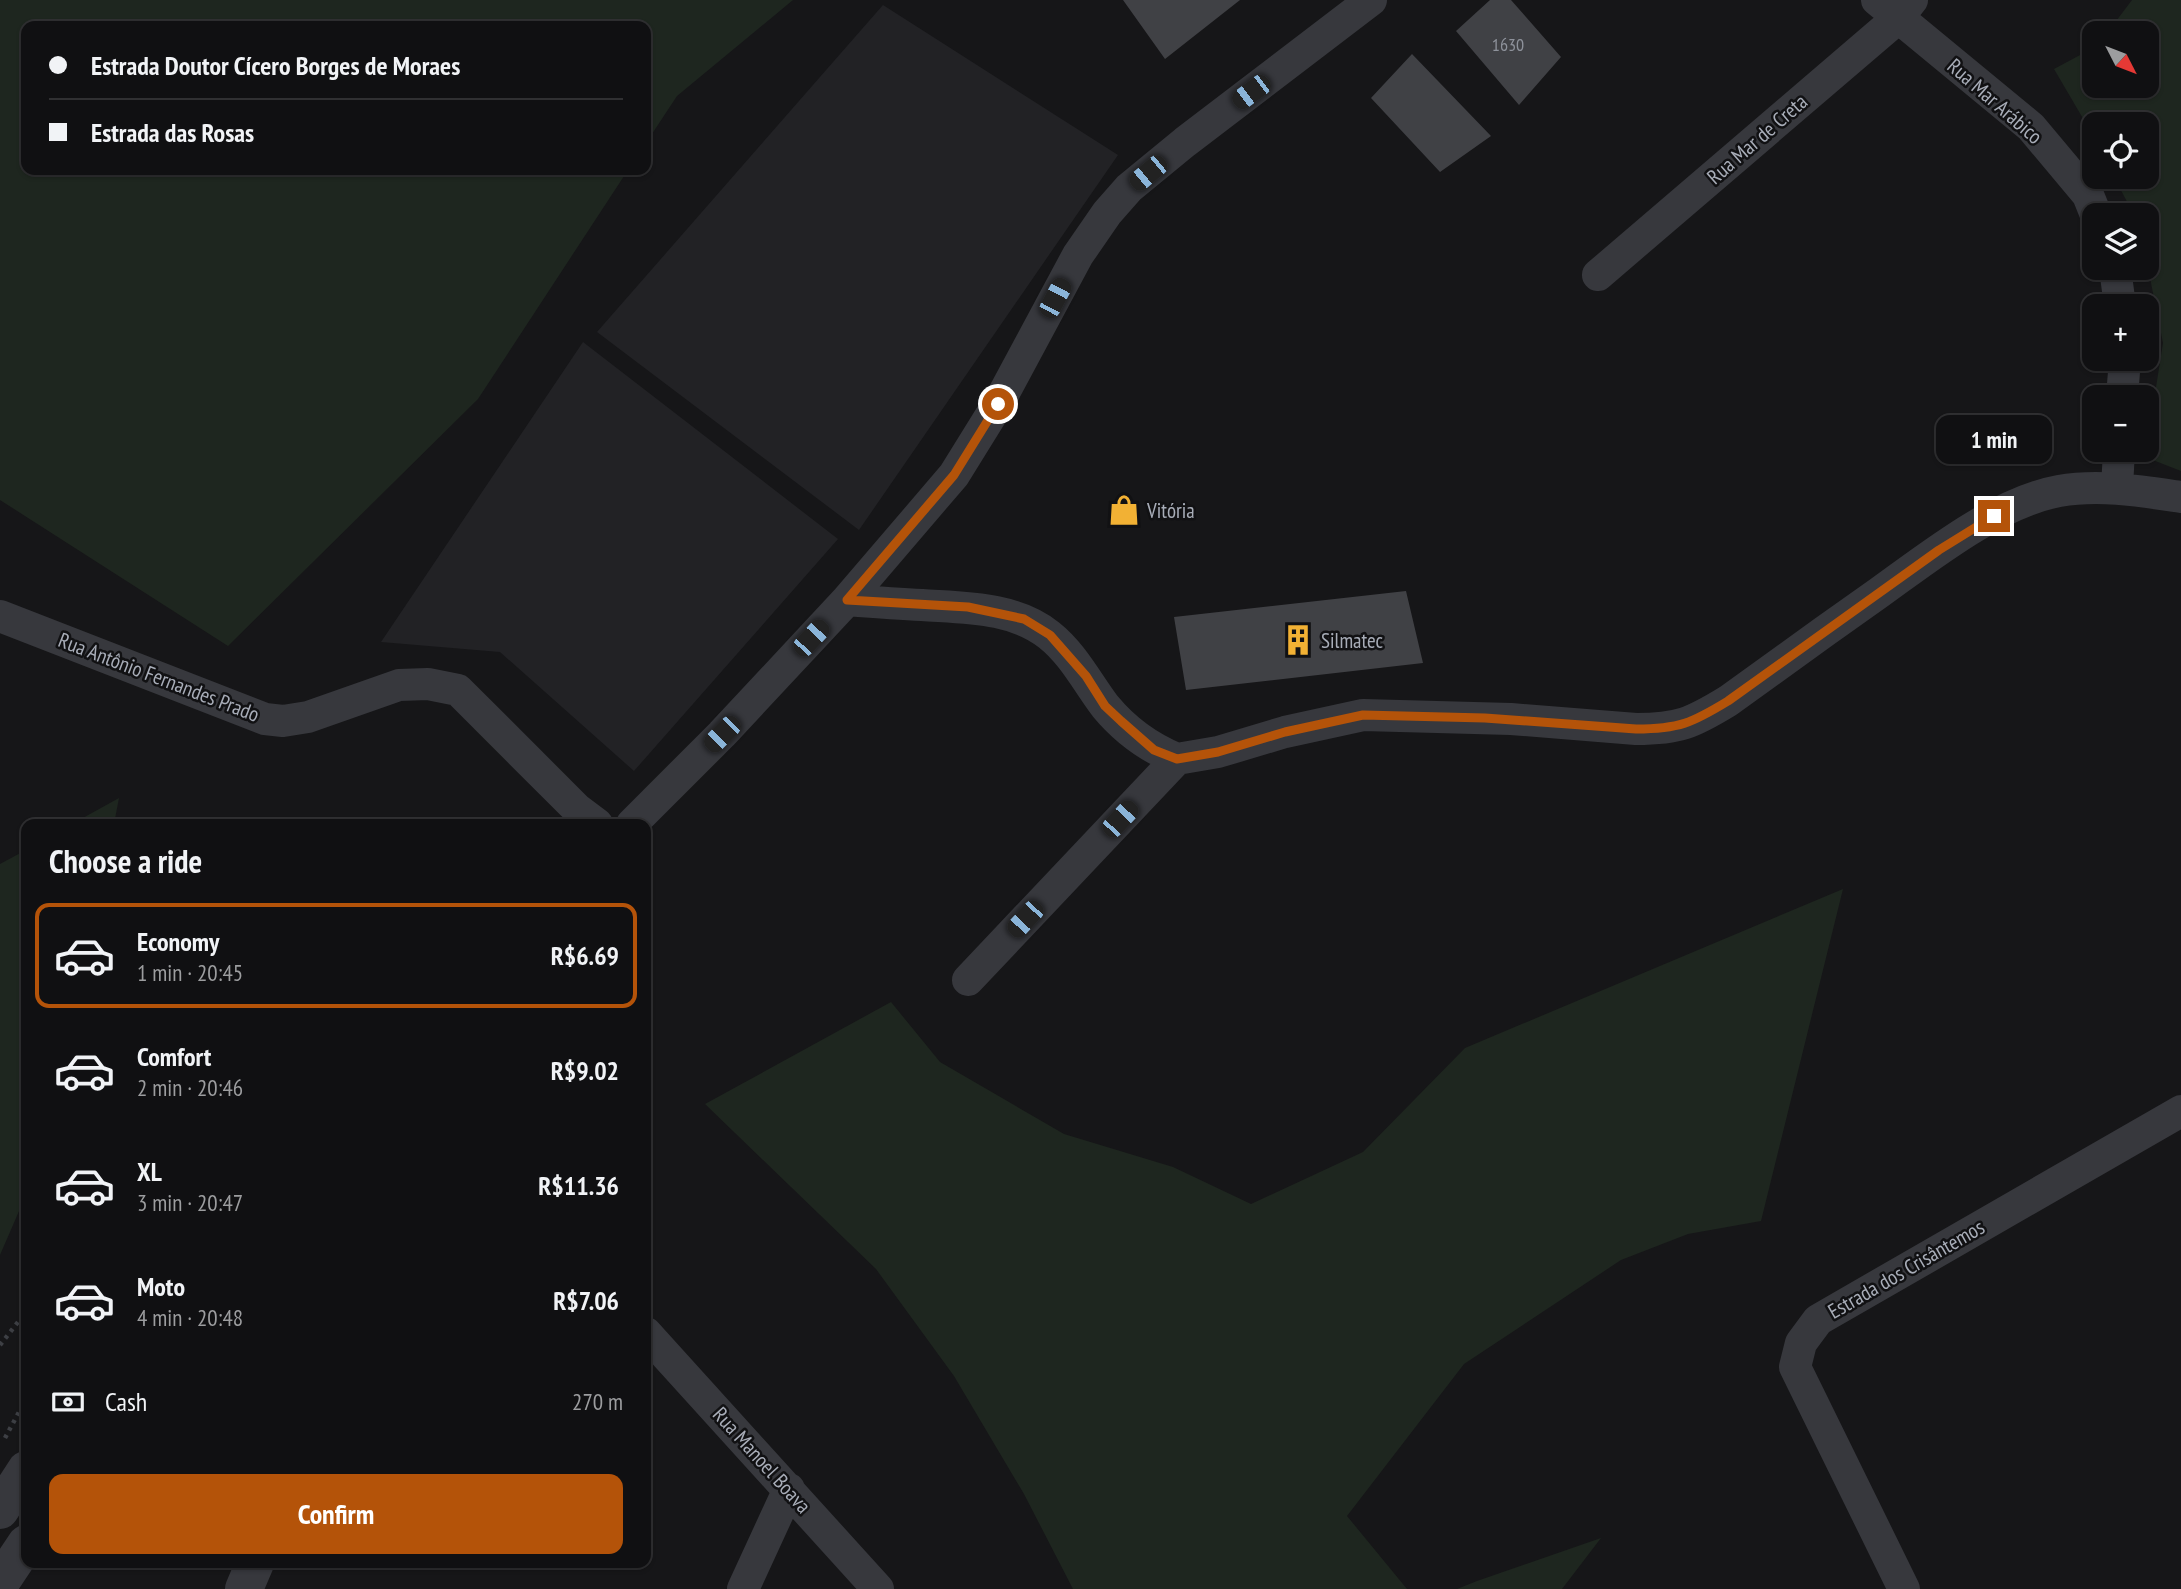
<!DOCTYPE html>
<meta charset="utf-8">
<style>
:root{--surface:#101012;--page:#19191b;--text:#f1f3f6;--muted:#9c9d9f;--line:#303032;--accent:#b45309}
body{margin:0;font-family:"PT Sans Narrow",sans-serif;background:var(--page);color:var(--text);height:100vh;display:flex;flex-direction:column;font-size:26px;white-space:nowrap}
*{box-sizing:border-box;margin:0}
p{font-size:23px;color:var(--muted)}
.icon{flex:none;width:38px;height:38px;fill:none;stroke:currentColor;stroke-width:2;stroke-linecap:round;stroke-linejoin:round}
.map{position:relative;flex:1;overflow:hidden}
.side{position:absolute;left:21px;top:819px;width:630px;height:749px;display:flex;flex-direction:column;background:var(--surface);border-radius:14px;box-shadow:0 2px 5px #0004,0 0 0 2px var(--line)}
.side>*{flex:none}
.guide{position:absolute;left:21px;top:21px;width:630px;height:154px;border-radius:14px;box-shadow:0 2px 5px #0004,0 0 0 2px var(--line);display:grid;align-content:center;height:154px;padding:0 28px;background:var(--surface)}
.needle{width:46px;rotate:132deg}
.fabs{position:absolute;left:2082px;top:21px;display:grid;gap:14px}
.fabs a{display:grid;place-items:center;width:77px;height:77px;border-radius:14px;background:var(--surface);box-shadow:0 2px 5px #0004,0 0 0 2px var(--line);font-size:35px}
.end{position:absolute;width:32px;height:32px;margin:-16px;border:9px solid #b45309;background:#fff;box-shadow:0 0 0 4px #fff}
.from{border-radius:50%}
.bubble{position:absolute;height:49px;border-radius:14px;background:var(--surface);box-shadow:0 2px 5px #0004,0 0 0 2px var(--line);font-size:23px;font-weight:800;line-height:49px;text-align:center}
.car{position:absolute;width:21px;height:42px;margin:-21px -10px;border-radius:9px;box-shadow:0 0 5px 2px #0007;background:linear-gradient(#222 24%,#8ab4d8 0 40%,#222 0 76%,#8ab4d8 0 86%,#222 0)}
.guide b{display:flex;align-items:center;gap:24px;height:66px;font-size:26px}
.guide b+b{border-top:2px solid var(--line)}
.guide i{width:18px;height:18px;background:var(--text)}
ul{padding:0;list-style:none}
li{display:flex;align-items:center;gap:21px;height:105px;margin:0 14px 10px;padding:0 14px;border:4px solid transparent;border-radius:14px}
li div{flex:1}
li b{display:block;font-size:26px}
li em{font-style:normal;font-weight:800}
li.selected{border-color:var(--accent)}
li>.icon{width:63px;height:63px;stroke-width:1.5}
h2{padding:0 28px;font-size:32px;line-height:84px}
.pay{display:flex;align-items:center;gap:18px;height:77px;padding:0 28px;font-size:26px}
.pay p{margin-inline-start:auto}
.cta{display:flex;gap:14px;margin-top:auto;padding:14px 28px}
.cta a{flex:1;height:80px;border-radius:14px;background:var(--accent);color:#fff;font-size:28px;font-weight:800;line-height:80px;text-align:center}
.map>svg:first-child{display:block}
.built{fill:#222225}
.green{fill:#1e261f}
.building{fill:#404145}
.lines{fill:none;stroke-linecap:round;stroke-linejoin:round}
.path{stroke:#3d3f44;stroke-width:4.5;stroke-dasharray:3.5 5;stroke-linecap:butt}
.minor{stroke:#37383d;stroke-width:32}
.tertiary{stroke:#37383d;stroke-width:38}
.route{stroke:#b45309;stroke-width:9}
.labels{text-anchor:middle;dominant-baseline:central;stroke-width:5;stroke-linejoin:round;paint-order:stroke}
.number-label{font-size:18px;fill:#8e929b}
.street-label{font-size:21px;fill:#a8adb8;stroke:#111113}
.poi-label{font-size:21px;fill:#a8adb8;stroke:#111113;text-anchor:start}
</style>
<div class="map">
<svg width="2181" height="1589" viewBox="0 0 2181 1589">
<rect width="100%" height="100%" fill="#161618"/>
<path class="built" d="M883,5L1118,155L859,530L597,332Z
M583,342L838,539L634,771L500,652L381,642Z"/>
<path class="green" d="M0,0H793L677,96L646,143V26H26V170H628L478,399L228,646L0,500Z
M2132,0H2181V471L2145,457L2163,343L2147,263V215H2134L2114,177H2147V124H2095V139L2054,69L2095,47V86H2147V33H2107Z
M119,798L114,824H72Z
M26,850V1195L0,1255V864Z
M1843,889L1761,1221L1688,1234L1621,1260L1464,1364L1347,1516L1407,1589H1073L1024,1494L954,1376L876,1269L705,1104L891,1002L940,1062L1064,1134L1173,1167L1251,1204L1363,1152L1465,1048Z
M1601,1538L1562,1589H1457L1477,1581Z"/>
<path class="building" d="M1123,0H1240L1165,59Z
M1490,0H1511L1561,57L1519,105L1456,31Z
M1412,54L1491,136L1440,172L1371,98Z
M1406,591L1423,663L1186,690L1174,617Z"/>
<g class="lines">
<path class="path" d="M0,1345L26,1312
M5,1438L26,1399"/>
<path class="minor" d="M1877,0L2031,127L2088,195L2096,215
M2115,268L2120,306
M1598,275L1898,18L1912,0
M2122,397L2125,359
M2117,488L2119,450
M847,600C872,602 897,604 922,605C965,608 1014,607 1049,635C1073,654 1087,682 1105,706C1124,729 1150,748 1177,759
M0,616L265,719L283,721L308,717L399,685L428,684L458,690L577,809L597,824
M632,824L722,734L847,600L954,475L998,404L1078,255L1107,213L1129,188L1185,142L1371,0
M968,980L1177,759L1218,752L1285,732L1363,715L1511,719L1636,729C1679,729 1692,723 1728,701C1779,664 1829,628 1880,592C1930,556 1998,502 2059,491C2100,484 2141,491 2181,497
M646,1333L878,1589
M743,1589L789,1489
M1904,1589L1795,1367L1801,1343L1818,1320L2181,1111"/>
<path class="tertiary" d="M0,1510L26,1470
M0,1583L26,1544
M244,1589L255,1563"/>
</g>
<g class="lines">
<path class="route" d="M998,404L954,475L847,600L968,607L1024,619L1050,635L1086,676L1105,706L1121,721L1154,750L1177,759L1218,752L1285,732L1363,715L1485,718L1636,729C1679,729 1692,723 1728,701L1939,550L1994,516"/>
</g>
<defs>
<symbol id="shop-bare" viewBox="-9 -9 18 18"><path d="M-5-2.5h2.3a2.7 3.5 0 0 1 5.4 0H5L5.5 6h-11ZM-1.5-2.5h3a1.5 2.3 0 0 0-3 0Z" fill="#f2b134" stroke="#111113" stroke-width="2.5" paint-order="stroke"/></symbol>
<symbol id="building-bare" viewBox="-9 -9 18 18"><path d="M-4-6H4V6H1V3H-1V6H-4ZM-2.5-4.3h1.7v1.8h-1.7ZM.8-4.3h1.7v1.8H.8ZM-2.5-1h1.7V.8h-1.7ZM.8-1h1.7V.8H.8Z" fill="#f2b134" stroke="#111113" stroke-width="2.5" paint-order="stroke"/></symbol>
</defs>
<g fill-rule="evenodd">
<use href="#shop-bare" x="1102" y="488" width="44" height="44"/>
<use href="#building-bare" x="1276" y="618" width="44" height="44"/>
</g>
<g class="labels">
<g class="number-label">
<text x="1508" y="44">1630</text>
</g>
<g class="street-label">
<text transform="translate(1995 101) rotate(41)">Rua Mar Arábico</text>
<text transform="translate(1757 139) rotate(-41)">Rua Mar de Creta</text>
<text transform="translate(159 677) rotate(21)">Rua Antônio Fernandes Prado</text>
<text transform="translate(1906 1269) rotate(-30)">Estrada dos Crisântemos</text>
<text transform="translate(762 1460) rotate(48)">Rua Manoel Boava</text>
</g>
<g class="poi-label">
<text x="1147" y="510">Vitória</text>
<text x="1321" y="640">Silmatec</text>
</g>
</g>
</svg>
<div class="fabs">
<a><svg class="needle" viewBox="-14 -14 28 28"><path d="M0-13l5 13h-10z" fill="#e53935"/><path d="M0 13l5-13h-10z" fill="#9c9d9f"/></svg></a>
<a><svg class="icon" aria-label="locate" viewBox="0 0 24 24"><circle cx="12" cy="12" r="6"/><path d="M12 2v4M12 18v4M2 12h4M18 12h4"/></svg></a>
<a><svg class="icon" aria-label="layers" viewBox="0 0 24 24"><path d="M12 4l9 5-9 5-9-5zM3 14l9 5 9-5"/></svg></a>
<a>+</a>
<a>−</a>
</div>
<i class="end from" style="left:998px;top:404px"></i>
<i class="end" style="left:1994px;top:516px"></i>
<div class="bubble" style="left:1936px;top:415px;width:116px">1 min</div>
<i class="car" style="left:1251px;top:92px;rotate:233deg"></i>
<i class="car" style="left:1148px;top:173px;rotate:230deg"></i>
<i class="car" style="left:1055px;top:298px;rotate:28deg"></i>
<i class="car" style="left:811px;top:638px;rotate:43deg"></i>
<i class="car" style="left:722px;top:734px;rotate:225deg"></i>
<i class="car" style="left:1120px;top:819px;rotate:43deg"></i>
<i class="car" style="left:1025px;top:919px;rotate:223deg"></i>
<div class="guide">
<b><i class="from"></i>Estrada Doutor Cícero Borges de Moraes</b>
<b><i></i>Estrada das Rosas</b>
</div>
<section class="side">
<h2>Choose a ride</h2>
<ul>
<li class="selected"><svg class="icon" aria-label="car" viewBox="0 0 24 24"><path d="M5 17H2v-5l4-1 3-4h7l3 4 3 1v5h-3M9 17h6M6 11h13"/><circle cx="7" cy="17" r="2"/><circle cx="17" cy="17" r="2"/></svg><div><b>Economy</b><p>1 min · 20:45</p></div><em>R$6.69</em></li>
<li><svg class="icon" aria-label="car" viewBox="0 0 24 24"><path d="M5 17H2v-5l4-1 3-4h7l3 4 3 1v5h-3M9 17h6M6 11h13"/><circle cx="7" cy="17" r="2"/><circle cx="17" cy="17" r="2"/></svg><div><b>Comfort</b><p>2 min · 20:46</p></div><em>R$9.02</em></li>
<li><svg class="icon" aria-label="car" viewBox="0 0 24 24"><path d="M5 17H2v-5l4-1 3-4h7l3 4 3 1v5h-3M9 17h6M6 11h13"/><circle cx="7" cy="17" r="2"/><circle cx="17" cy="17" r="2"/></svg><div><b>XL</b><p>3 min · 20:47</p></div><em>R$11.36</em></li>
<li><svg class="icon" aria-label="car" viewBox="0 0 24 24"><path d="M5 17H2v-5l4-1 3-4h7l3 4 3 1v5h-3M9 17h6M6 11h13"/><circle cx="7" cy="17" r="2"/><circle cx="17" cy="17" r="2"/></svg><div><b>Moto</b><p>4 min · 20:48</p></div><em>R$7.06</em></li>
</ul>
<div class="pay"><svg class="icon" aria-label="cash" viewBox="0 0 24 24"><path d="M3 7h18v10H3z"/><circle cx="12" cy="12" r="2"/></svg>Cash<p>270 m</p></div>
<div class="cta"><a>Confirm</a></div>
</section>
</div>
